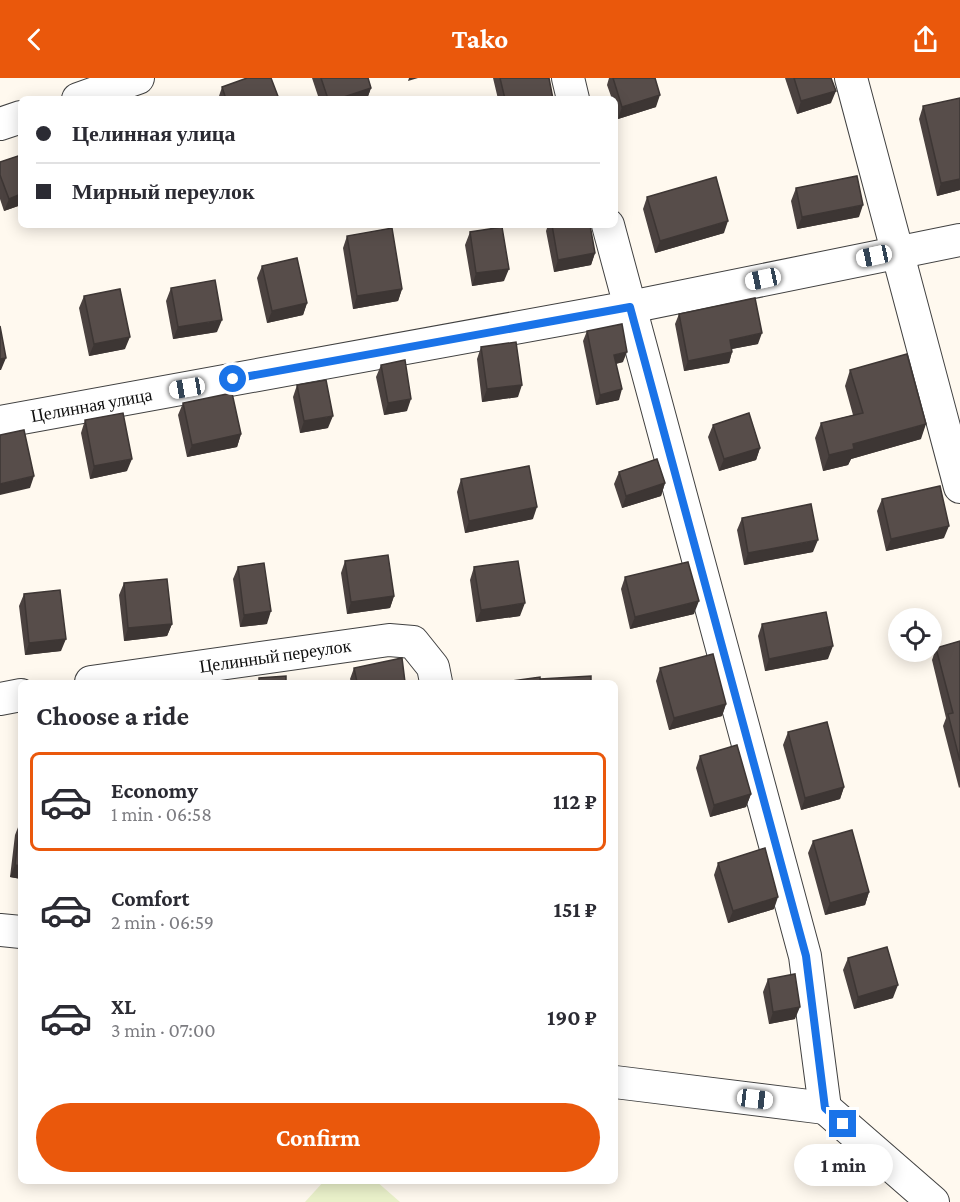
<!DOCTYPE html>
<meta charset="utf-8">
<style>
:root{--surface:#fff;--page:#f7f7f7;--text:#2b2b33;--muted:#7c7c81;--line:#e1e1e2;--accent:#ea580c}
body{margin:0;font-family:"Crimson Pro",serif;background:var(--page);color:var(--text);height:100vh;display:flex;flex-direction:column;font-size:22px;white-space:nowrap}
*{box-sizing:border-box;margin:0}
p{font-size:20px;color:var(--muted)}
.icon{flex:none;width:33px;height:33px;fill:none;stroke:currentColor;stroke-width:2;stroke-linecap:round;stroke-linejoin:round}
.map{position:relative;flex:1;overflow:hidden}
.details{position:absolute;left:18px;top:602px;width:600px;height:504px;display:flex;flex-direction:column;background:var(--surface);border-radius:9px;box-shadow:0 3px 15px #0003}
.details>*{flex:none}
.guide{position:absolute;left:18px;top:18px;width:600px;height:132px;border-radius:9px;box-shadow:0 3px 15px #0003;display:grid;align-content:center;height:132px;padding:0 18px;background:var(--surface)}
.buttons{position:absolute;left:888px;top:530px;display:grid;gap:12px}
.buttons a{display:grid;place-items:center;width:54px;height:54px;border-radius:50%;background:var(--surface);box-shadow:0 3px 15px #0003;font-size:30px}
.end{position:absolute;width:27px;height:27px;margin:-14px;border:8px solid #1a73e8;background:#fff;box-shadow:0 0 0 3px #fff}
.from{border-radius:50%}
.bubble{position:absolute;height:42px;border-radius:21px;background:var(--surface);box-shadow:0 3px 15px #0003;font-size:20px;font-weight:700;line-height:42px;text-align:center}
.car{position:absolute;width:18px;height:36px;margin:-18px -9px;border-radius:8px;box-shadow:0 0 4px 2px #0007;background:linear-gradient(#fff 24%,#345 0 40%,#fff 0 76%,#345 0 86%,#fff 0)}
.guide b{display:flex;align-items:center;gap:21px;height:57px;font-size:22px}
.guide b+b{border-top:2px solid var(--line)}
.guide i{width:15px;height:15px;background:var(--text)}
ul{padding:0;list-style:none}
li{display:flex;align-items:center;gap:18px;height:99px;margin:0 12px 9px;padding:0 6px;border:3px solid transparent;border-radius:9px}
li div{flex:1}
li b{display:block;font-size:22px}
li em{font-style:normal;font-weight:700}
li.current{border-color:var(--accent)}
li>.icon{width:54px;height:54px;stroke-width:1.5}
h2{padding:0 18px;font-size:27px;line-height:72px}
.action{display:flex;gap:12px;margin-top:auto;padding:12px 18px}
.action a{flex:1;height:69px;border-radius:36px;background:var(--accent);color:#fff;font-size:24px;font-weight:700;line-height:69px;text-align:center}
header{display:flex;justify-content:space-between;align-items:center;height:78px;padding:0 18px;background:var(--accent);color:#fff;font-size:27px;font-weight:700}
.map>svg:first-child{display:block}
.pitch{fill:#eaf1ca}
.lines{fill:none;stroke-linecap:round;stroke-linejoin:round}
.street-casing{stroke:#414141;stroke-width:34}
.street{stroke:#fff;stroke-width:32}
.wall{fill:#4b4240}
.shaded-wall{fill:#3d3634}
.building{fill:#574d4a;stroke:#3d3634;stroke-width:1.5}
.route{stroke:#1a73e8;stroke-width:8}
.labels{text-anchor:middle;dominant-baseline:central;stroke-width:6;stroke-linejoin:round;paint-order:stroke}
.street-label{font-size:18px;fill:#0e0e0e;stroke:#fff}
</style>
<header><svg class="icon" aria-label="back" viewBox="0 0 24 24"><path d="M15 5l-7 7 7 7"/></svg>Tako<svg class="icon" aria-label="share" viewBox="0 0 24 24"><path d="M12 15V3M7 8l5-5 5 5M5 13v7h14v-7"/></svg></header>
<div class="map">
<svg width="960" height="1124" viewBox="0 0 960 1124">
<rect width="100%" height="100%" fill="#fff9ef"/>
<path class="pitch" d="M325,1102L376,1103L400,1124H305Z"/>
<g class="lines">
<defs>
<g id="street">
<path d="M568,0L573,21"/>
<path d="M851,0L960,409"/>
<path d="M78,21L138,0"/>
<path d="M0,46L21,39"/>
<path d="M608,147L805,878L825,1030L933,1124"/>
<path id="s1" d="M0,344L630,229L960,162"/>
<path id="s2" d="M91,604L389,562L413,564L433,589L436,604"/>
<path d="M0,621L21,617"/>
<path d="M0,852L21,854"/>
<path d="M615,1004L825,1030"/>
</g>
</defs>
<use href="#street" class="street-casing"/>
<use href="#street" class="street"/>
</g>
<path class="wall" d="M312,0H368L371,10L367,21H319Z
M493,0H549L553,21H498Z
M609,0H655L656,29L618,41L615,32V21H612L607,7Z
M785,0H831V25L797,36Z
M222,9L279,21H218Z
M923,28L960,112L937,118L919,41Z
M21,77V127L4,133L0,121V84Z
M796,110L859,139L797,151L791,123Z
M647,119L724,155L655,175L643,131Z
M548,147H590L595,175L591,187L554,194L546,153Z
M470,154L504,203L472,208L465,167Z
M347,158L402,211L398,223L353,231L343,170Z
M262,188L307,225L303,237L267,245L257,200Z
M171,210L217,254L173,261L166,223Z
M84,218L125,271L89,278L79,230Z
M679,236L758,266L732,271V274L729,285L684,293L675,246Z
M587,253L623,284L616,286L619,322L596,327L583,263Z
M481,269L518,319L482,324L477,281Z
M381,287L407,333L384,337L376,299Z
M850,292L921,361L851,381L848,387L823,393L815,360L821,345L853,337L845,308Z
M297,307L328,350L300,355L293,319Z
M183,325L241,356L237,369L187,379L178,337Z
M85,342L127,393L90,401L81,355Z
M713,347L760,370L756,382L719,393L708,359Z
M619,394L665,405L661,418L622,430L614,406Z
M461,401L533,441L465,455L457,414Z
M882,421L944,460L886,473L877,433Z
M742,440L813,474L744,487L737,452Z
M345,483L394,518L390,530L347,536L341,495Z
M238,489L267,546L240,549L233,501Z
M474,489L520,538L476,544L470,502Z
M625,499L694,536L630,551L621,511Z
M124,505L172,546L167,558L124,563L119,517Z
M24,516L61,573L25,577L19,528Z
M762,546L828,581L765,593L758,558Z
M960,563V709L959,710L943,648L946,640L932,582L936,570Z
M354,590L405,604H351L350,601Z
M660,590L726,626L722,638L669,652L656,603Z
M788,654L844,709L840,721L801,732L783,667Z
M700,678L751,716L746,729L710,739L696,690Z
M20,744L21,745V801L10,799L15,757Z
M813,763L869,814L865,827L825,837L808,775Z
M718,785L774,831L728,845L714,797Z
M848,880L893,920L854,931L843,892Z
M768,901L795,941L769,946L763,914Z"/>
<path class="shaded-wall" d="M409,0H418L408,3Z
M371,10L367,21H338Z
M836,13L831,25L797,36L801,23Z
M660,17L656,29L618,41L622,29Z
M960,101V112L937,118L941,105Z
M21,116V127L4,133L9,121Z
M863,127L859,139L797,151L802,139Z
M728,143L724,155L655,175L660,163Z
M595,175L591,187L554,194L558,182Z
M509,191L504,203L472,208L476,195Z
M402,211L398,223L353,231L357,218Z
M307,225L303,237L267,245L272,233Z
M222,242L217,254L173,261L178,249Z
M762,255L758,266L726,272L730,262Z
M130,259L125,271L89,278L94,266Z
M627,274L623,284L610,287L614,277Z
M732,274L729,285L684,293L688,283Z
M6,280L1,292H0V281Z
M522,307L518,319L482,324L487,311Z
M622,311L619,322L596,327L600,317Z
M411,321L407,333L384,337L388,325Z
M333,338L328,350L300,355L304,343Z
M926,346L921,361L851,381L848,387L823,393L829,377L853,366Z
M241,356L237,369L187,379L192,367Z
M760,370L756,382L719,393L724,381Z
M132,381L127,393L90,401L94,388Z
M34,398L30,410L0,417V406Z
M665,405L661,418L622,430L626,418Z
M537,429L533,441L465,455L469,443Z
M949,448L944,460L886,473L891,461Z
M818,462L813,474L744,487L748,475Z
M394,518L390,530L347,536L351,524Z
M699,523L694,536L630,551L635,539Z
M525,525L520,538L476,544L481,532Z
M271,533L267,546L240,549L244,537Z
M172,546L167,558L124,563L128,550Z
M66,561L61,573L25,577L29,565Z
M833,568L828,581L765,593L769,581Z
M726,626L722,638L669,652L674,640Z
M844,709L840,721L801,732L805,720Z
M751,716L746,729L710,739L714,727Z
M15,787L21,788V801L10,799Z
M869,814L865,827L825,837L830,825Z
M778,819L774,831L728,845L733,833Z
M898,907L893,920L854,931L858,919Z
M800,929L795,941L769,946L773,934Z"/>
<path class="building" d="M247,0H271L279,21H226L222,9Z
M321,0H368L371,10L338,21H328Z
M500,0H549L553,21H505Z
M613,0H655L660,17L622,29Z
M794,0H831L836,13L801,23Z
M960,20V101L941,105L923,28Z
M21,77V116L9,121L0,97V84Z
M857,98L863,127L802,139L796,110Z
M716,99L728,143L660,163L647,119Z
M552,147H590L595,175L558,182Z
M502,149L509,191L476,195L470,154Z
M392,150L402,211L357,218L347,158Z
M297,180L307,225L272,233L262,188Z
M215,202L222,242L178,249L171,210Z
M120,211L130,259L94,266L84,218Z
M755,220L762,255L730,262L732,274L688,283L679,236Z
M622,246L627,274L614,277L622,311L600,317L587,253Z
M0,248L6,280L0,281Z
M516,264L522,307L487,311L481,269Z
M907,276L926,346L853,366L854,371L829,377L821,345L863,335L850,292Z
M405,282L411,321L388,325L381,287Z
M326,302L333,338L304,343L297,307Z
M232,315L241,356L192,367L183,325Z
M123,335L132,381L94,388L85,342Z
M749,335L760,370L724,381L713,347Z
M24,352L34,398L0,406V357Z
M657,381L665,405L626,418L619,394Z
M529,388L537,429L469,443L461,401Z
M940,408L949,448L891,461L882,421Z
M811,426L818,462L748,475L742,440Z
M388,477L394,518L351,524L345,483Z
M518,483L525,525L481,532L474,489Z
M688,484L699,523L635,539L625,499Z
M264,485L271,533L244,537L238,489Z
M167,501L172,546L128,550L124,505Z
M60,512L66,561L29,565L24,516Z
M826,534L833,568L769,581L762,546Z
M960,563V683L948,636L953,635L936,570Z
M713,576L726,626L674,640L660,590Z
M402,580L405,604H357L354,590Z
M286,598V604H259V600Z
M591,598V604H504L540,599V601Z
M827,644L844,709L805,720L788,654Z
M737,667L751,716L714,727L700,678Z
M20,744L21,745V788L15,787Z
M852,752L869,814L830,825L813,763Z
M765,770L778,819L733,833L718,785Z
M887,869L898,907L858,919L848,880Z
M795,896L800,929L773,934L768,901Z"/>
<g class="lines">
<path class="route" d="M233,301L630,229L806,878L825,1030L843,1046"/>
</g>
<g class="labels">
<g class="street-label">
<text stroke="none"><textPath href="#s1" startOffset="93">Целинная улица</textPath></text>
<text stroke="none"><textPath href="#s2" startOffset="186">Целинный переулок</textPath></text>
</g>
</g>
</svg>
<div class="buttons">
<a><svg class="icon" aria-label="locate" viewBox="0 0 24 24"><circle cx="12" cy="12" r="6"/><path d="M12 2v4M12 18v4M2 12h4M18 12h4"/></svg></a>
</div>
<i class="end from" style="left:233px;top:301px"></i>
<i class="end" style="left:843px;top:1046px"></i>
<div class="bubble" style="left:794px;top:1066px;width:99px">1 min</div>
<i class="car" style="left:874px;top:178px;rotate:258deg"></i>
<i class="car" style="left:763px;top:201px;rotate:258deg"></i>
<i class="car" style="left:187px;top:310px;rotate:260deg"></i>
<i class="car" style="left:755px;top:1021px;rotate:97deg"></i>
<div class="guide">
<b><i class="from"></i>Целинная улица</b>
<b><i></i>Мирный переулок</b>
</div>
<section class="details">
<h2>Choose a ride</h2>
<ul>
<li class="current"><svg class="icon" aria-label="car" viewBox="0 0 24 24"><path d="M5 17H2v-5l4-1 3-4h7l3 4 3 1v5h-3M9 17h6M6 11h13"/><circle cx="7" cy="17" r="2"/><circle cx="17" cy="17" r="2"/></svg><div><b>Economy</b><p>1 min · 06:58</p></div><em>112 ₽</em></li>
<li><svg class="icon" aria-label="car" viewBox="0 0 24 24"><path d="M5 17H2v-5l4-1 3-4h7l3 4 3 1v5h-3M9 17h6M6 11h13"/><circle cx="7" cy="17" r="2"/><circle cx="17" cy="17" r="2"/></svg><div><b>Comfort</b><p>2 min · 06:59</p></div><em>151 ₽</em></li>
<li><svg class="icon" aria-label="car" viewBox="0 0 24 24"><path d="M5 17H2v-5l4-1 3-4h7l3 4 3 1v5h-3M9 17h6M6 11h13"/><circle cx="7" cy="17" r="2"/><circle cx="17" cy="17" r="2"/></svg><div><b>XL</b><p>3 min · 07:00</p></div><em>190 ₽</em></li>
</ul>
<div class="action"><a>Confirm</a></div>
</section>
</div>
